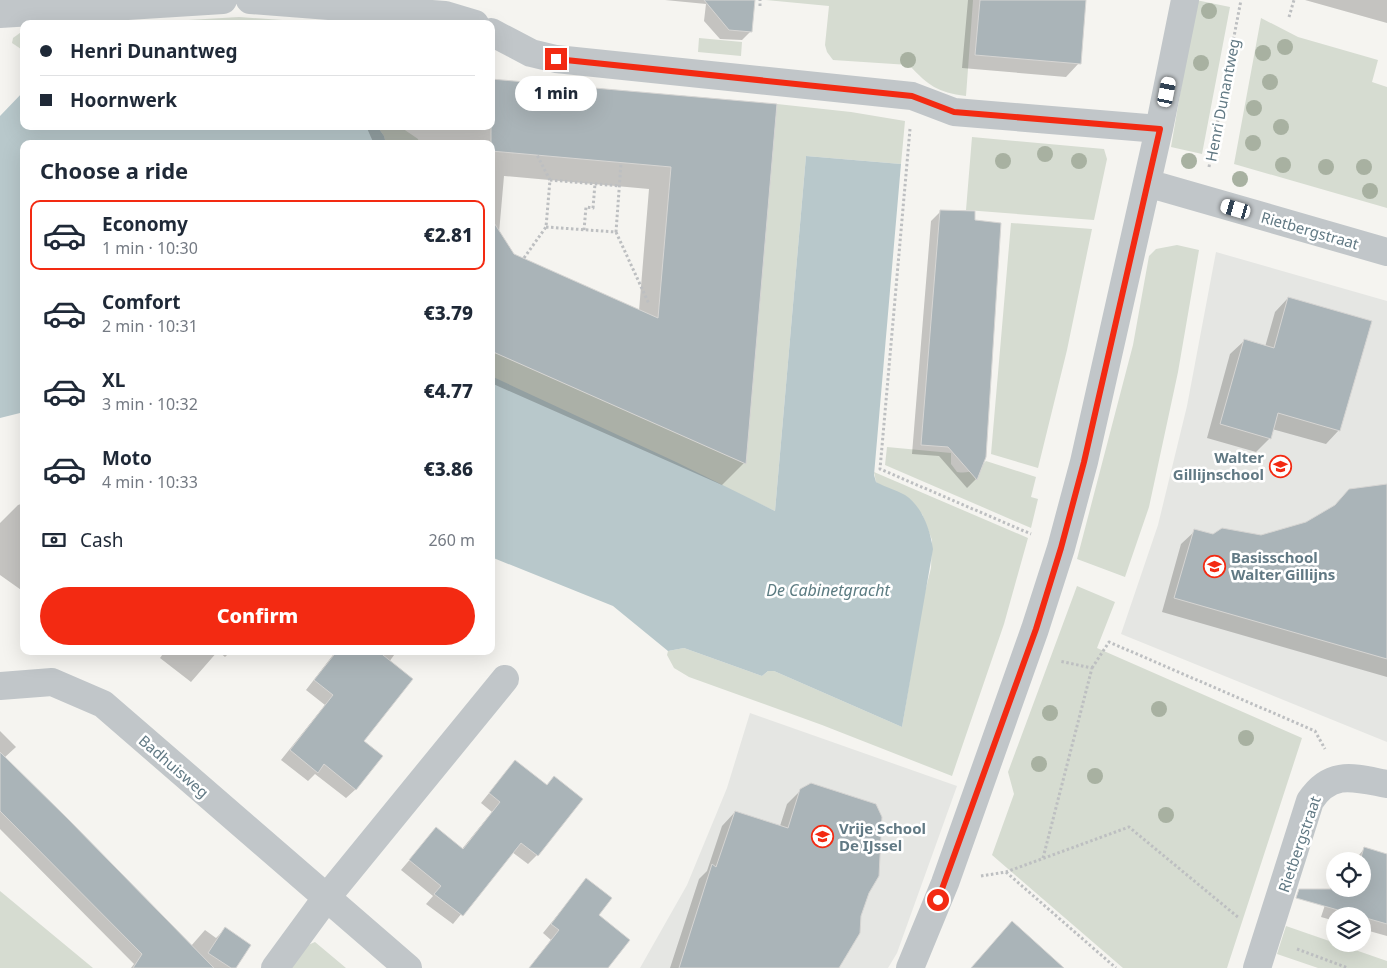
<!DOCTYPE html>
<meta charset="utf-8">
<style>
:root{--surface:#fff;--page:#f6f6f7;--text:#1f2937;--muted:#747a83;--line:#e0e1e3;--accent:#f32a12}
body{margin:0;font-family:"Noto Sans",sans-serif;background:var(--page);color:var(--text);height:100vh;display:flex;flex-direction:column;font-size:19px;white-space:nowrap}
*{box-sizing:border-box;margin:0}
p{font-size:16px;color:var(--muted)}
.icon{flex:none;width:28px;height:28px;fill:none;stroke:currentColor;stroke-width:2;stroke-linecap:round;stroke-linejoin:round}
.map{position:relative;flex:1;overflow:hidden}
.panel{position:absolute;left:20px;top:140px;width:475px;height:515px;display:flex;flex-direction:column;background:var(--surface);border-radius:10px;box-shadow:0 5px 20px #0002}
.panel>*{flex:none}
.hud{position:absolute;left:20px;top:20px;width:475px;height:110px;border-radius:10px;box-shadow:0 5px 20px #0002;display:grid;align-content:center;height:110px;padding:0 20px;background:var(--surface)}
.controls{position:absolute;left:1326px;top:852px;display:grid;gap:10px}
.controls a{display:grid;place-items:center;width:45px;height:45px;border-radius:50%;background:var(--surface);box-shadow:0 5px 20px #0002;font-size:25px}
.end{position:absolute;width:22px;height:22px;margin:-11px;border:6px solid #f32a12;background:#fff;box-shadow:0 0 0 2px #fff}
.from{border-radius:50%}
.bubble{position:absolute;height:35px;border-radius:18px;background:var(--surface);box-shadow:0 5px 20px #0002;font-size:16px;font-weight:800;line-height:35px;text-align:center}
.car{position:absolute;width:15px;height:30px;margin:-15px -8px;border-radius:6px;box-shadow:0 0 4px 1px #0007;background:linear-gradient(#fff 24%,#345 0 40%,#fff 0 76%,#345 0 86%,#fff 0)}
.hud b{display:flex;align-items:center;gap:18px;height:48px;font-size:19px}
.hud b+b{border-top:1px solid var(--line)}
.hud i{width:12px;height:12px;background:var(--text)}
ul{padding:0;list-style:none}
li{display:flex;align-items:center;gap:15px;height:70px;margin:0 10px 8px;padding:0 10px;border:2px solid transparent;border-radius:10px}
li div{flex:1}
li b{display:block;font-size:19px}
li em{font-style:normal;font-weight:800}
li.current{border-color:var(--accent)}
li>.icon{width:45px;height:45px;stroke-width:1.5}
h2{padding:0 20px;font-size:22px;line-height:60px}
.pay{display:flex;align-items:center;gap:12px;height:55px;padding:0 20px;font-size:19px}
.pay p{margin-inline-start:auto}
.cta{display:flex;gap:10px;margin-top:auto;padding:10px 20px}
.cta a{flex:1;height:58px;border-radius:30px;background:var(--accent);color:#fff;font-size:20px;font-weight:800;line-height:58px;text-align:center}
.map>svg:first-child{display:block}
.built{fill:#e5e6e3}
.green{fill:#d6dcd1}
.water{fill:#b8c8cb}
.shadow{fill:#0003;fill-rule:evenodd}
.building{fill:#aab4b8;stroke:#d6d5d3}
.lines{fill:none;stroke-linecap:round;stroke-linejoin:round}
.path{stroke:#bdbfc1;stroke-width:3;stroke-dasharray:2.5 2.5;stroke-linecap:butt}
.street{stroke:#c1c6c9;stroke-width:28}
.tree{fill:#a8b1a1}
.route{stroke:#f32a12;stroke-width:6}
.labels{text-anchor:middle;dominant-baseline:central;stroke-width:5;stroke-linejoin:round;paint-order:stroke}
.street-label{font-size:15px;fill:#617984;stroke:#fff}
.poi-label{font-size:15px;font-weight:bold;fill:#617984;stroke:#fff;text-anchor:start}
.water-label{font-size:16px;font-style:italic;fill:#5c7c82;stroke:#fff}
</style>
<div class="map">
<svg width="1387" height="968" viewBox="0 0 1387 968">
<rect width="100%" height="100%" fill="#f5f4f0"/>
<path class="built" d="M1216,252L1387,301V742L1121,634L1158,525L1187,406Z
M750,713L957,786L897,953L888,968H640L687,885L727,788Z"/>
<path class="green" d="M766,0H973L966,96C937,92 929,86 909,65L833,60L827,52L825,45L829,6Z
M1196,0L1230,7L1202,154L1171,147Z
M239,17L339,24H121Z
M1261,18L1298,37L1378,60L1372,82L1387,87V208L1234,164Z
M24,30V51L12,43L13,38Z
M699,38L742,42L741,56L698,52Z
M777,104L851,112L905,121L901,164L806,156L775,511L491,377V351L745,463Z
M377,126H399L418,139L419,144H386L384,136Z
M972,137L1104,149L1107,159L1094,220L966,210Z
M1011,223L1092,229L1067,350L1038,468L991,454Z
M1177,245L1199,250L1178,372L1149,507L1125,577L1077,559L1133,345L1149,256L1156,249Z
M887,447L951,453V464L957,472C970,474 976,470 986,461L1036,477L1031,497L1038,499L1031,528L885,465Z
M874,472L1028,538L1004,624L952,776L822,725L689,677L674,668L667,655L668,651L684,648L762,676L768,671H774L902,727L923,600L931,568L932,540L922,514L876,482Z
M1077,586L1115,602L1097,648L1302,738L1227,968H1123L992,855L1014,794L1008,772Z
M0,891L93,968H0Z
M1286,926L1387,961V968H1318L1277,954Z
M315,942L346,968H287L301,948Z"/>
<path class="water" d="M24,91V126H377L384,136L386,144H24V412L0,418V116Z
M806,156L901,164L874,475L876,482C885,487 896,490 905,495C922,506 930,529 933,549L902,727L774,671H768L762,676L684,648L668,651L613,606L491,557V376L676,462L775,511Z"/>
<path class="shadow" d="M665,0H754L751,31L742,40L720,39L704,21L706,4Z
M968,0H1085L1079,63L1066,77L962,68Z
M1305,0H1387V23Z
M775,105L744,463L722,485L491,383V144H374L366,126H491ZM504,176L649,189L639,311L514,255L499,233Z
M941,211L984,456L976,479L967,488L939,456L912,454L931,221Z
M1288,298L1339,430L1326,444L1272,429L1270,438L1256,452L1207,438L1230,354L1244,341L1265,347L1275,312Z
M1387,485V677L1162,612L1181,544L1195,531L1213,536H1261L1306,523L1331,509L1349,490Z
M24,503V592L0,575V523L18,505Z
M165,651H218L191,682L160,658Z
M218,651H231L225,657Z
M336,651H397L389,662L362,741L356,789L346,798L315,774L308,781L281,760L325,705L306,690Z
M0,731L16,747L4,758L191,946L205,930L216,938L225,929L234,968H131L134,964L0,829Z
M515,761L537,855L528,864L512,852L453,924L426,904L433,896L401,870L436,829L462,849L492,812L481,803Z
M801,790L867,892L837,968H670L699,879L707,871L722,826L735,812L780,826L787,804Z
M1364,849L1387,855V936L1362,929V916H1335V921L1321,917L1335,875V889H1362V861H1354Z
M586,880L597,915L607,968H529L551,940L543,933Z"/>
<path class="building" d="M704,0H755L752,32L729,30Z
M980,0H1086L1081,64L975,55Z
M491,79L777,104L746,464L491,351V218L514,254L658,318L671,167L491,151Z
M940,210L975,211V220L1001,223L986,457L977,480L948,447L921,445Z
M1288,297L1372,321L1340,431L1278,413L1271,439L1220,424L1244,339L1274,348Z
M1387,484V659L1174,598L1194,529L1213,534L1222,528L1261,535L1306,522L1335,505L1349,489Z
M337,651H378L413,679L364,741L383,756L356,790L324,764L318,773L290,750L333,695L314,680Z
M0,752L68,819L214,968H133L142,954L0,811Z
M515,760L547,785L554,776L583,799L538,856L521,843L463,916L434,894L441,886L409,860L436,827L463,849L500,802L489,793Z
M811,783L876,804L882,817L879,876L869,893L861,916L860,933L839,968H679L712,864L716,867L735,811L788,828L800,789Z
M1364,847L1387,854V924L1296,898L1299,889H1362V861H1360Z
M586,878L612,898L599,915L630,940L608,968H529L559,930L551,924Z
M1012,921L1064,968H971Z
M225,927L251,945L236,968H231L208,953Z"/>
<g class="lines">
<path class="path" d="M760,6V0
M1289,17L1294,0
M910,129L880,469L1031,534
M1209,167L1241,0
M550,180L620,186
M546,227L616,232L621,163
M584,230L586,207L593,208L595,184
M616,232L649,304
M524,258L546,227L550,180L537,155
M1092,668L1109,642L1315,731L1325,749
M1043,858L1092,668L1059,661
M1006,872L1116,968
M981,876L1006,872L1129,827L1239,918
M1297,949L1348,968"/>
<path class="street" d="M250,0L445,15L475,24
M0,14L223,0
M491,32L531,53L556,59L912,96L954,112L1159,129
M1147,183L1387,252
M0,686L52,682L103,704L408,968
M275,968L327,897L505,679
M910,968L945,883L1035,629L1061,548L1084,462L1159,129L1185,0
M1257,968L1310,801C1331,769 1355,778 1387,784"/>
</g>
<g class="tree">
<circle cx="1209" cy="11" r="8"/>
<circle cx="1285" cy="47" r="8"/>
<circle cx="1263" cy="53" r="8"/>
<circle cx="908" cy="60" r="8"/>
<circle cx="1201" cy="63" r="8"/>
<circle cx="1270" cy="82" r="8"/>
<circle cx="1254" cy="108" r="8"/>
<circle cx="1281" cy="127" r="8"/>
<circle cx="1253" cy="143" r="8"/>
<circle cx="1045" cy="154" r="8"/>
<circle cx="1003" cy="161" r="8"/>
<circle cx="1079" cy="161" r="8"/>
<circle cx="1189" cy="161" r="8"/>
<circle cx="1283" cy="165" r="8"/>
<circle cx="1326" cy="167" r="8"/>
<circle cx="1364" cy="167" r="8"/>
<circle cx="1240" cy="179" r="8"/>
<circle cx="1370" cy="191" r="8"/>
<circle cx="1159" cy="709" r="8"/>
<circle cx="1050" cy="713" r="8"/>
<circle cx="1246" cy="738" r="8"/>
<circle cx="1039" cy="764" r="8"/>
<circle cx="1095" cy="776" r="8"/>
<circle cx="1166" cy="815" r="8"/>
</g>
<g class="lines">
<path class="route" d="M556,59L912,96L954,112L1160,129L1084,462L1061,548L1036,629L938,900"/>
</g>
<defs>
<symbol id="school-ring" viewBox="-11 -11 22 22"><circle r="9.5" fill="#fff" stroke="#f32a12" stroke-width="1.5"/><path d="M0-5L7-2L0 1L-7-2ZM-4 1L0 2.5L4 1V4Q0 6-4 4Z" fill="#f32a12"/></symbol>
</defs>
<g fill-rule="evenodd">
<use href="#school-ring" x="1268" y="454" width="25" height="25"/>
<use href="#school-ring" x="1202" y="554" width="25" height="25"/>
<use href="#school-ring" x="810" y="824" width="25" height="25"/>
</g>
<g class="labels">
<g class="street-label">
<text transform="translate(1222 100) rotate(-79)">Henri Dunantweg</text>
<text transform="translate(1310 230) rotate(16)">Rietbergstraat</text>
<text transform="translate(174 766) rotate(41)">Badhuisweg</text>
<text transform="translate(1299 844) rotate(-71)">Rietbergstraat</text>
</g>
<g class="poi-label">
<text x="1264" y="457" text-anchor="end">Walter<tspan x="1264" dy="17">Gillijnschool</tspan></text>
<text x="1231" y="557">Basisschool<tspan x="1231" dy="17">Walter Gillijns</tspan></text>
<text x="839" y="828">Vrije School<tspan x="839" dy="17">De IJssel</tspan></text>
</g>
<g class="water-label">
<text x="828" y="590">De Cabinetgracht</text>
</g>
</g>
</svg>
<div class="controls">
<a><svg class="icon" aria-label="locate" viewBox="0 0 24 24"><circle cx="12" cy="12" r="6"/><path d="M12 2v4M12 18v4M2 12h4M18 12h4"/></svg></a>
<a><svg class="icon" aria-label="layers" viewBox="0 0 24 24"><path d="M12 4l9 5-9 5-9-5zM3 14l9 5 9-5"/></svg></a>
</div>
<i class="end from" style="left:938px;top:900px"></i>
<i class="end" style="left:556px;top:59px"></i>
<div class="bubble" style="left:515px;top:76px;width:82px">1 min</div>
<i class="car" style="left:1167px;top:92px;rotate:11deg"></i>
<i class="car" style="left:1236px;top:209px;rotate:286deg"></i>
<div class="hud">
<b><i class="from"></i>Henri Dunantweg</b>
<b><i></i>Hoornwerk</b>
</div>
<section class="panel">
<h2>Choose a ride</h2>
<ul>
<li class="current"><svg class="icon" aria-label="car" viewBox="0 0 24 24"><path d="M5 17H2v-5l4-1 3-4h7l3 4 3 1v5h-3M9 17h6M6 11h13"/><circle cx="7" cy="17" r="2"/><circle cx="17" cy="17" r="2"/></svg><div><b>Economy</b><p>1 min · 10:30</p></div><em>€2.81</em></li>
<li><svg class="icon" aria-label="car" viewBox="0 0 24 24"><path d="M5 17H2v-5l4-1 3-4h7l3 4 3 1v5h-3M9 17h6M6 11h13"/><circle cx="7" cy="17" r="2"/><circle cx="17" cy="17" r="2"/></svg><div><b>Comfort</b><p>2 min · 10:31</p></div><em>€3.79</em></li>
<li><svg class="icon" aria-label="car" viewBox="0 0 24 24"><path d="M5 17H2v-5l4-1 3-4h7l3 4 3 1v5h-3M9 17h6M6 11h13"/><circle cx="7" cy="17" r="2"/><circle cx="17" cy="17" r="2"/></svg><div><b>XL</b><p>3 min · 10:32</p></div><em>€4.77</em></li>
<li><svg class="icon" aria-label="car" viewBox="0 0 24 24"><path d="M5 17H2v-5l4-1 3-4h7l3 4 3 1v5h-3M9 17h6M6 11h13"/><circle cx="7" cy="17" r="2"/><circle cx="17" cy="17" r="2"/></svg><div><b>Moto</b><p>4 min · 10:33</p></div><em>€3.86</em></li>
</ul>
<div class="pay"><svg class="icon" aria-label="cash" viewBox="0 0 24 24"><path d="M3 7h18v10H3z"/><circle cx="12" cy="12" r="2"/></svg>Cash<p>260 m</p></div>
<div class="cta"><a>Confirm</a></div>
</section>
</div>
